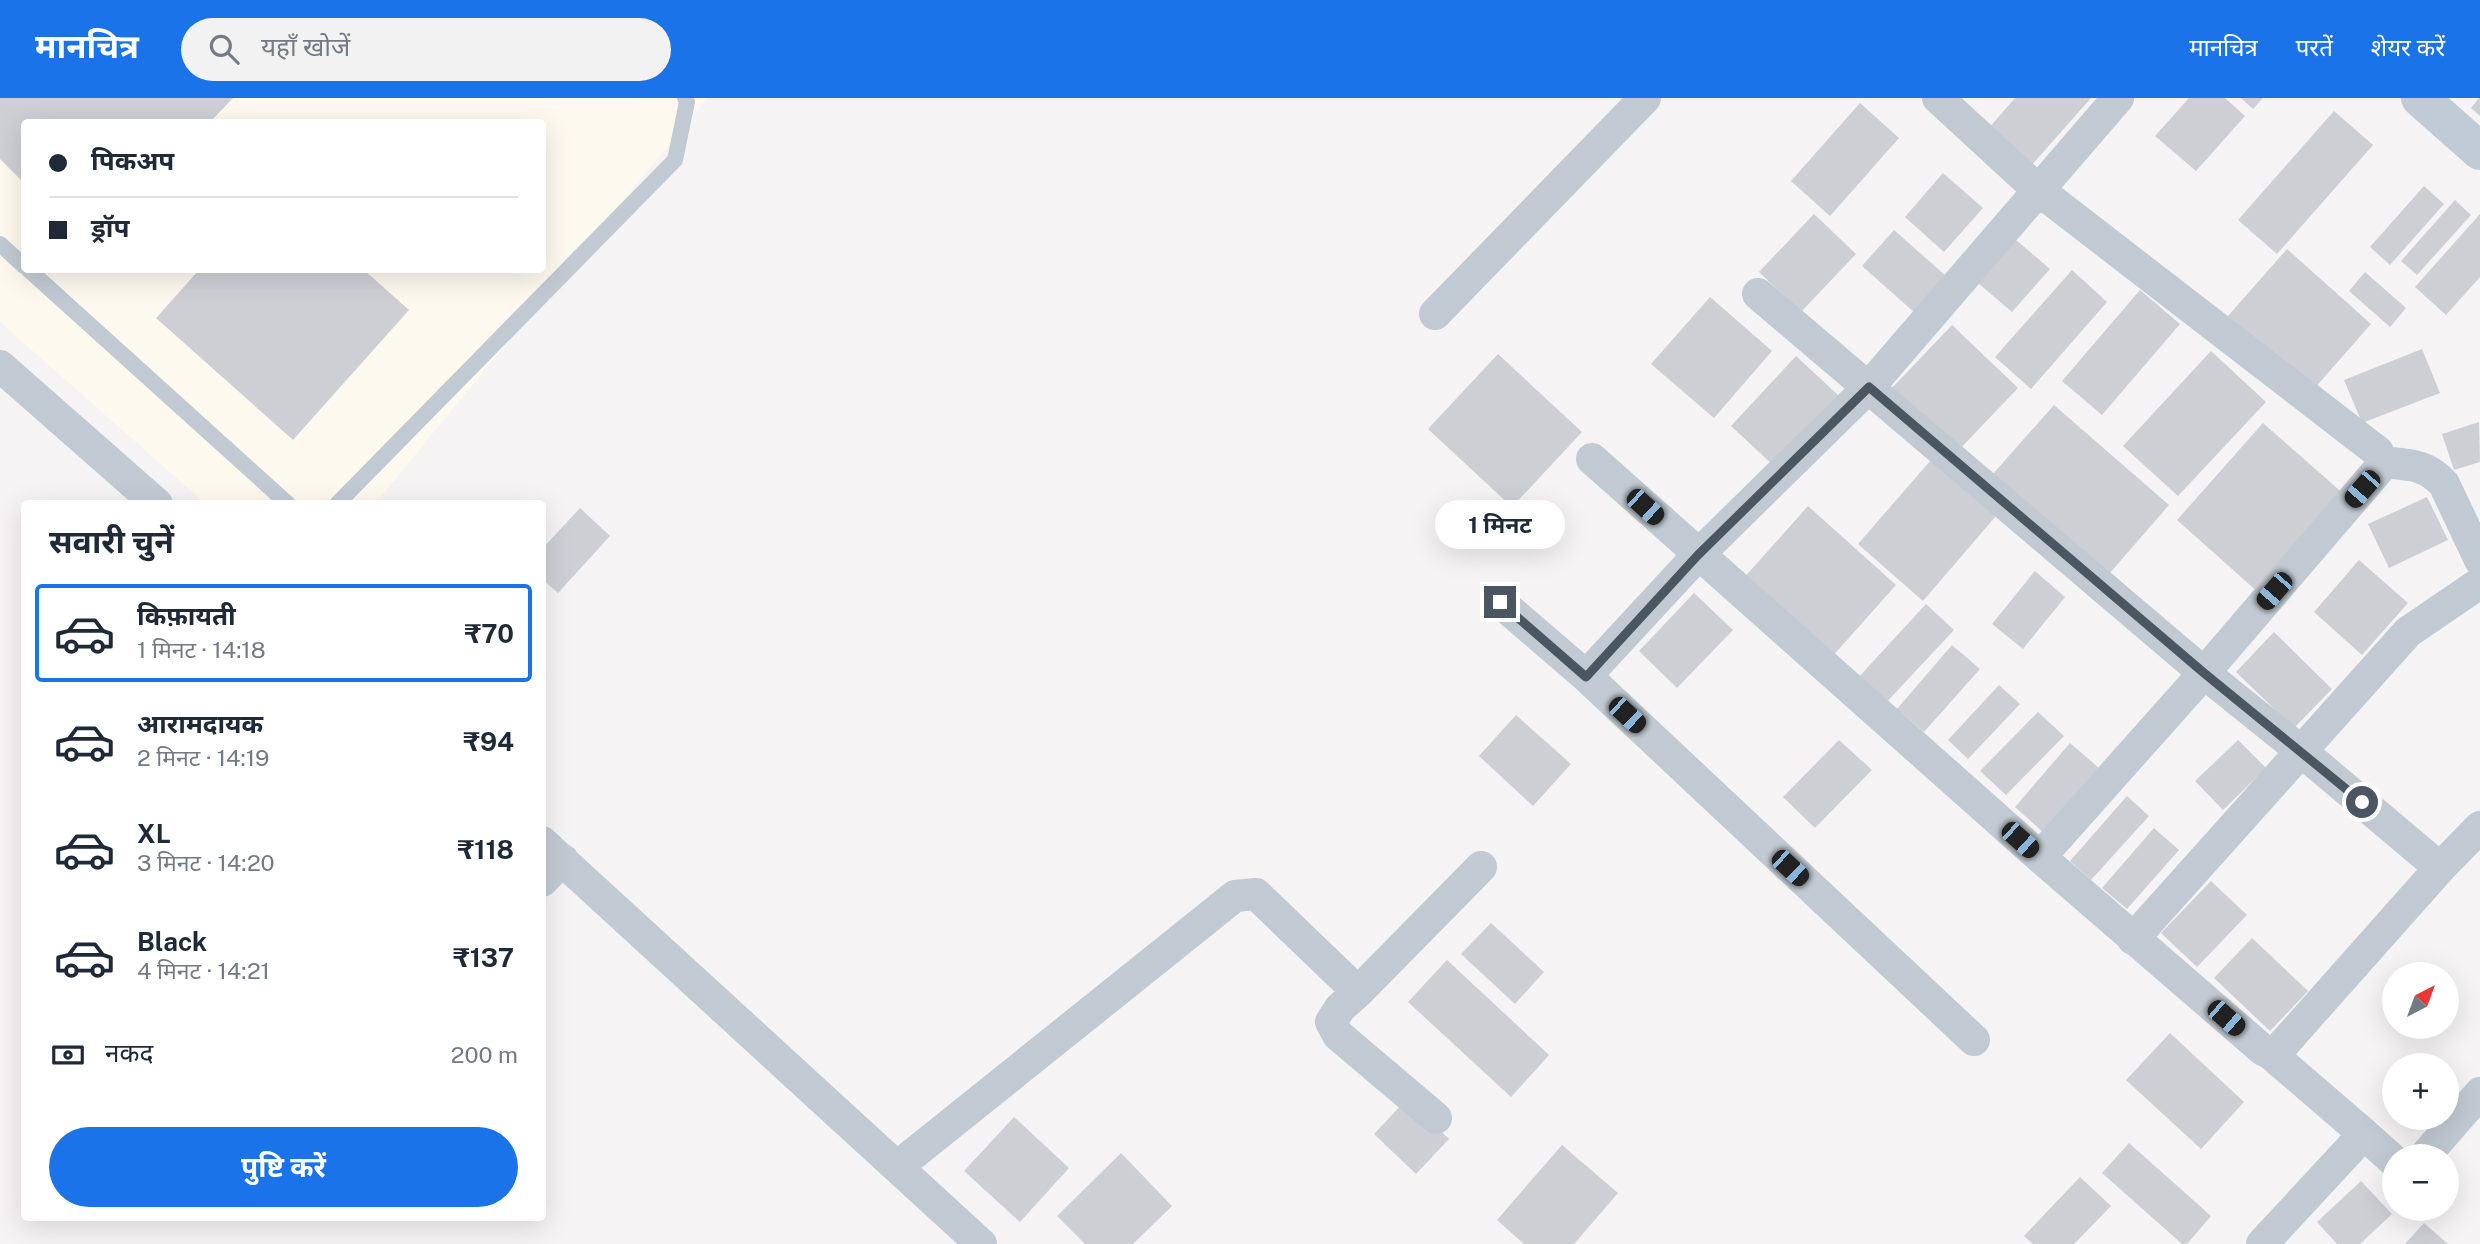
<!DOCTYPE html>
<html lang="hi">
<meta charset="utf-8">
<style>
:root{--surface:#fff;--page:#f2f2f3;--text:#1f2937;--muted:#747a83;--line:#e0e1e3;--accent:#1a73e8}
body{margin:0;font-family:"Public Sans","Noto Sans Devanagari",sans-serif;background:var(--page);color:var(--text);height:100vh;display:flex;flex-direction:column;font-size:26px;white-space:nowrap}
*{box-sizing:border-box;margin:0}
p{font-size:23px;color:var(--muted)}
.icon{flex:none;width:38px;height:38px;fill:none;stroke:currentColor;stroke-width:2;stroke-linecap:round;stroke-linejoin:round}
.map{position:relative;flex:1;overflow:hidden}
.details{position:absolute;left:21px;top:402px;width:525px;height:721px;display:flex;flex-direction:column;background:var(--surface);border-radius:7px;box-shadow:0 7px 28px #0002}
.details>*{flex:none}
.top-card{position:absolute;left:21px;top:21px;width:525px;height:154px;border-radius:7px;box-shadow:0 7px 28px #0002;display:grid;align-content:center;height:154px;padding:0 28px;background:var(--surface)}
.needle{width:46px;rotate:41deg}
.buttons{position:absolute;left:2382px;top:864px;display:grid;gap:14px}
.buttons a{display:grid;place-items:center;width:77px;height:77px;border-radius:50%;background:var(--surface);box-shadow:0 7px 28px #0002;font-size:35px}
.end{position:absolute;width:32px;height:32px;margin:-16px;border:9px solid #4a5661;background:#fff;box-shadow:0 0 0 4px #fff}
.from{border-radius:50%}
.bubble{position:absolute;height:49px;border-radius:24px;background:var(--surface);box-shadow:0 7px 28px #0002;font-size:23px;font-weight:700;line-height:49px;text-align:center}
.car{position:absolute;width:21px;height:42px;margin:-21px -10px;border-radius:9px;box-shadow:0 0 5px 2px #0007;background:linear-gradient(#222 24%,#8ab4d8 0 40%,#222 0 76%,#8ab4d8 0 86%,#222 0)}
.top-card b{display:flex;align-items:center;gap:24px;height:66px;font-size:26px}
.top-card b+b{border-top:2px solid var(--line)}
.top-card i{width:18px;height:18px;background:var(--text)}
ul{padding:0;list-style:none}
li{display:flex;align-items:center;gap:21px;height:98px;margin:0 14px 10px;padding:0 14px;border:4px solid transparent;border-radius:7px}
li div{flex:1}
li b{display:block;font-size:26px}
li em{font-style:normal;font-weight:700}
li.on{border-color:var(--accent)}
li>.icon{width:63px;height:63px;stroke-width:1.5}
h2{padding:0 28px;font-size:32px;line-height:84px}
.pay{display:flex;align-items:center;gap:18px;height:77px;padding:0 28px;font-size:26px}
.pay p{margin-inline-start:auto}
.action{display:flex;gap:14px;margin-top:auto;padding:14px 28px}
.action a{flex:1;height:80px;border-radius:42px;background:var(--accent);color:#fff;font-size:28px;font-weight:700;line-height:80px;text-align:center}
header{display:flex;align-items:center;gap:42px;box-sizing:border-box;height:98px;padding:0 35px;background:var(--accent);color:#fff}
header strong{font-size:33px}
nav{display:flex;gap:38px;margin-inline-start:auto;font-size:24px}
.search{width:490px;height:63px;background:var(--page);display:flex;align-items:center;gap:18px;box-sizing:border-box;padding:0 24px;border-radius:38px;color:var(--muted);font-size:26px}
.map>svg:first-child{display:block}
.commercial{fill:#fdf9ef;fill-rule:evenodd}
.building{fill:#cdcfd5}
.lines{fill:none;stroke-linecap:round;stroke-linejoin:round}
.lane{stroke:#c1cad2;stroke-width:16}
.street{stroke:#c1cad2;stroke-width:32}
.secondary{stroke:#c1cbd6;stroke-width:38}
.route{stroke:#4a5661;stroke-width:9}
</style>
<header>
<strong>मानचित्र</strong>
<div class="search"><svg class="icon" aria-label="search" viewBox="0 0 24 24"><circle cx="10" cy="10" r="6"/><path d="M15 15l6 6"/></svg>यहाँ खोजें</div>
<nav><a>मानचित्र</a><a>परतें</a><a>शेयर करें</a></nav>
</header>
<div class="map">
<svg width="2480" height="1146" viewBox="0 0 2480 1146">
<rect width="100%" height="100%" fill="#f5f3f3"/>
<path class="commercial" d="M0,0H707L375,406H206L0,224ZM24,24H542V172H24Z"/>
<path class="building" d="M0,0H233L210,24H24V85L0,61Z
M2015,0H2091L2031,68L1988,31Z
M2189,0H2225L2245,18L2196,73L2155,38Z
M2241,0H2263L2253,11Z
M2479,0H2480V18L2471,10Z
M1860,5L1899,40L1830,118L1791,83Z
M2334,13L2373,47L2277,156L2238,122Z
M1943,75L1983,110L1944,154L1905,119Z
M2424,88L2444,106L2390,167L2370,149Z
M2455,102L2471,117L2417,177L2401,163Z
M1814,116L1856,156L1801,214L1759,174Z
M2480,116V179L2446,217L2415,189Z
M1894,132L1955,186L1923,222L1862,168Z
M2016,142L2050,171L2012,214L1978,185Z
M2287,151L2371,226L2313,292L2228,218Z
M199,172H364L409,212L293,342L156,220Z
M2072,172L2107,204L2031,291L1995,259Z
M2365,174L2406,210L2390,229L2349,193Z
M2140,192L2180,226L2102,317L2062,283Z
M1710,199L1772,253L1714,320L1651,266Z
M1952,227L2018,290L1957,354L1891,291Z
M2422,251L2440,295L2362,325L2344,282Z
M2211,253L2266,304L2178,398L2123,348Z
M1498,256L1582,334L1512,409L1428,331Z
M1796,258L1838,297L1773,367L1731,328Z
M2054,307L2169,407L2109,476L1993,376Z
M2479,324L2480,364L2454,372L2442,336Z
M2263,325L2346,398L2259,495L2177,422Z
M1931,362L1996,418L1923,503L1858,446Z
M2427,399L2448,442L2389,470L2368,426Z
M1808,408L1896,487L1831,560L1742,482Z
M580,410L610,438L558,495L542,481V451Z
M2359,462L2408,505L2362,557L2314,514Z
M2035,473L2065,499L2023,551L1992,526Z
M1694,495L1733,532L1677,590L1639,553Z
M1926,506L1954,532L1883,608L1856,582Z
M2274,534L2332,591L2294,630L2236,574Z
M1952,547L1980,571L1924,634L1897,611Z
M1999,587L2020,606L1968,661L1948,642Z
M2038,614L2064,638L2006,697L1980,673Z
M1516,617L1571,666L1533,708L1479,658Z
M1839,642L1872,672L1815,730L1783,699Z
M2238,642L2266,670L2223,712L2195,683Z
M2070,645L2100,671L2045,736L2015,709Z
M2127,698L2149,718L2091,782L2070,763Z
M2154,730L2179,752L2127,811L2102,790Z
M2211,783L2247,817L2197,869L2161,835Z
M1491,825L1544,874L1515,906L1461,856Z
M2252,840L2308,893L2270,933L2214,880Z
M1447,862L1549,957L1511,999L1408,904Z
M2170,935L2244,1004L2201,1051L2126,982Z
M1407,1001L1449,1041L1416,1076L1374,1036Z
M1014,1019L1069,1070L1020,1124L964,1073Z
M2129,1045L2211,1118L2187,1146H2182L2102,1075Z
M1562,1047L1618,1095L1574,1146H1524L1497,1122Z
M1121,1055L1172,1108L1133,1146H1085L1057,1118Z
M2080,1079L2111,1108L2074,1146H2033L2024,1138Z
M2361,1083L2392,1116L2360,1146H2337L2317,1124Z
M2424,1125L2448,1146H2405Z"/>
<g class="lines">
<path class="lane" d="M0,146L24,168
M29,172L288,406
M337,406L675,62L687,4L685,0"/>
<path class="street" d="M1938,0L2037,91L2378,354L2382,364L2379,371L2204,575L2040,759
M1758,196L2204,575L2301,653L2440,770
M1435,216L1645,0
M0,268L157,406
M1592,361L2040,759L2263,952L2271,956L2280,950L2440,770L2480,729
M2382,364C2408,367 2425,365 2444,386L2480,462
M1500,504L1586,578L1698,457L1869,289L2118,0
M1586,578L1974,942
M542,744L981,1146
M542,783L563,762
M2133,841L2408,534L2480,485
M1358,894L1340,910L1331,924L1338,937L1436,1020
M2364,1036L2394,1063
M2424,1059L2480,995
M897,1069L1235,798L1256,796L1358,894L1481,769
M2262,1146L2364,1036L2271,956"/>
<path class="secondary" d="M2420,0L2480,53"/>
</g>
<g class="lines">
<path class="route" d="M1500,504L1586,579L1698,457L1869,289L2204,575L2362,704"/>
</g>
</svg>
<div class="buttons">
<a><svg class="needle" viewBox="-14 -14 28 28"><path d="M0-13l5 13h-10z" fill="#e53935"/><path d="M0 13l5-13h-10z" fill="#747a83"/></svg></a>
<a>+</a>
<a>−</a>
</div>
<i class="end from" style="left:2362px;top:704px"></i>
<i class="end" style="left:1500px;top:504px"></i>
<div class="bubble" style="left:1435px;top:402px;width:130px">1 मिनट</div>
<i class="car" style="left:2362px;top:391px;rotate:221deg"></i>
<i class="car" style="left:1645px;top:409px;rotate:132deg"></i>
<i class="car" style="left:2274px;top:493px;rotate:221deg"></i>
<i class="car" style="left:1627px;top:617px;rotate:133deg"></i>
<i class="car" style="left:2020px;top:742px;rotate:132deg"></i>
<i class="car" style="left:1790px;top:770px;rotate:133deg"></i>
<i class="car" style="left:2226px;top:920px;rotate:131deg"></i>
<div class="top-card">
<b><i class="from"></i>पिकअप</b>
<b><i></i>ड्रॉप</b>
</div>
<section class="details">
<h2>सवारी चुनें</h2>
<ul>
<li class="on"><svg class="icon" aria-label="car" viewBox="0 0 24 24"><path d="M5 17H2v-5l4-1 3-4h7l3 4 3 1v5h-3M9 17h6M6 11h13"/><circle cx="7" cy="17" r="2"/><circle cx="17" cy="17" r="2"/></svg><div><b>किफ़ायती</b><p>1 मिनट · 14:18</p></div><em>₹70</em></li>
<li><svg class="icon" aria-label="car" viewBox="0 0 24 24"><path d="M5 17H2v-5l4-1 3-4h7l3 4 3 1v5h-3M9 17h6M6 11h13"/><circle cx="7" cy="17" r="2"/><circle cx="17" cy="17" r="2"/></svg><div><b>आरामदायक</b><p>2 मिनट · 14:19</p></div><em>₹94</em></li>
<li><svg class="icon" aria-label="car" viewBox="0 0 24 24"><path d="M5 17H2v-5l4-1 3-4h7l3 4 3 1v5h-3M9 17h6M6 11h13"/><circle cx="7" cy="17" r="2"/><circle cx="17" cy="17" r="2"/></svg><div><b>XL</b><p>3 मिनट · 14:20</p></div><em>₹118</em></li>
<li><svg class="icon" aria-label="car" viewBox="0 0 24 24"><path d="M5 17H2v-5l4-1 3-4h7l3 4 3 1v5h-3M9 17h6M6 11h13"/><circle cx="7" cy="17" r="2"/><circle cx="17" cy="17" r="2"/></svg><div><b>Black</b><p>4 मिनट · 14:21</p></div><em>₹137</em></li>
</ul>
<div class="pay"><svg class="icon" aria-label="cash" viewBox="0 0 24 24"><path d="M3 7h18v10H3z"/><circle cx="12" cy="12" r="2"/></svg>नकद<p>200 m</p></div>
<div class="action"><a>पुष्टि करें</a></div>
</section>
</div>
